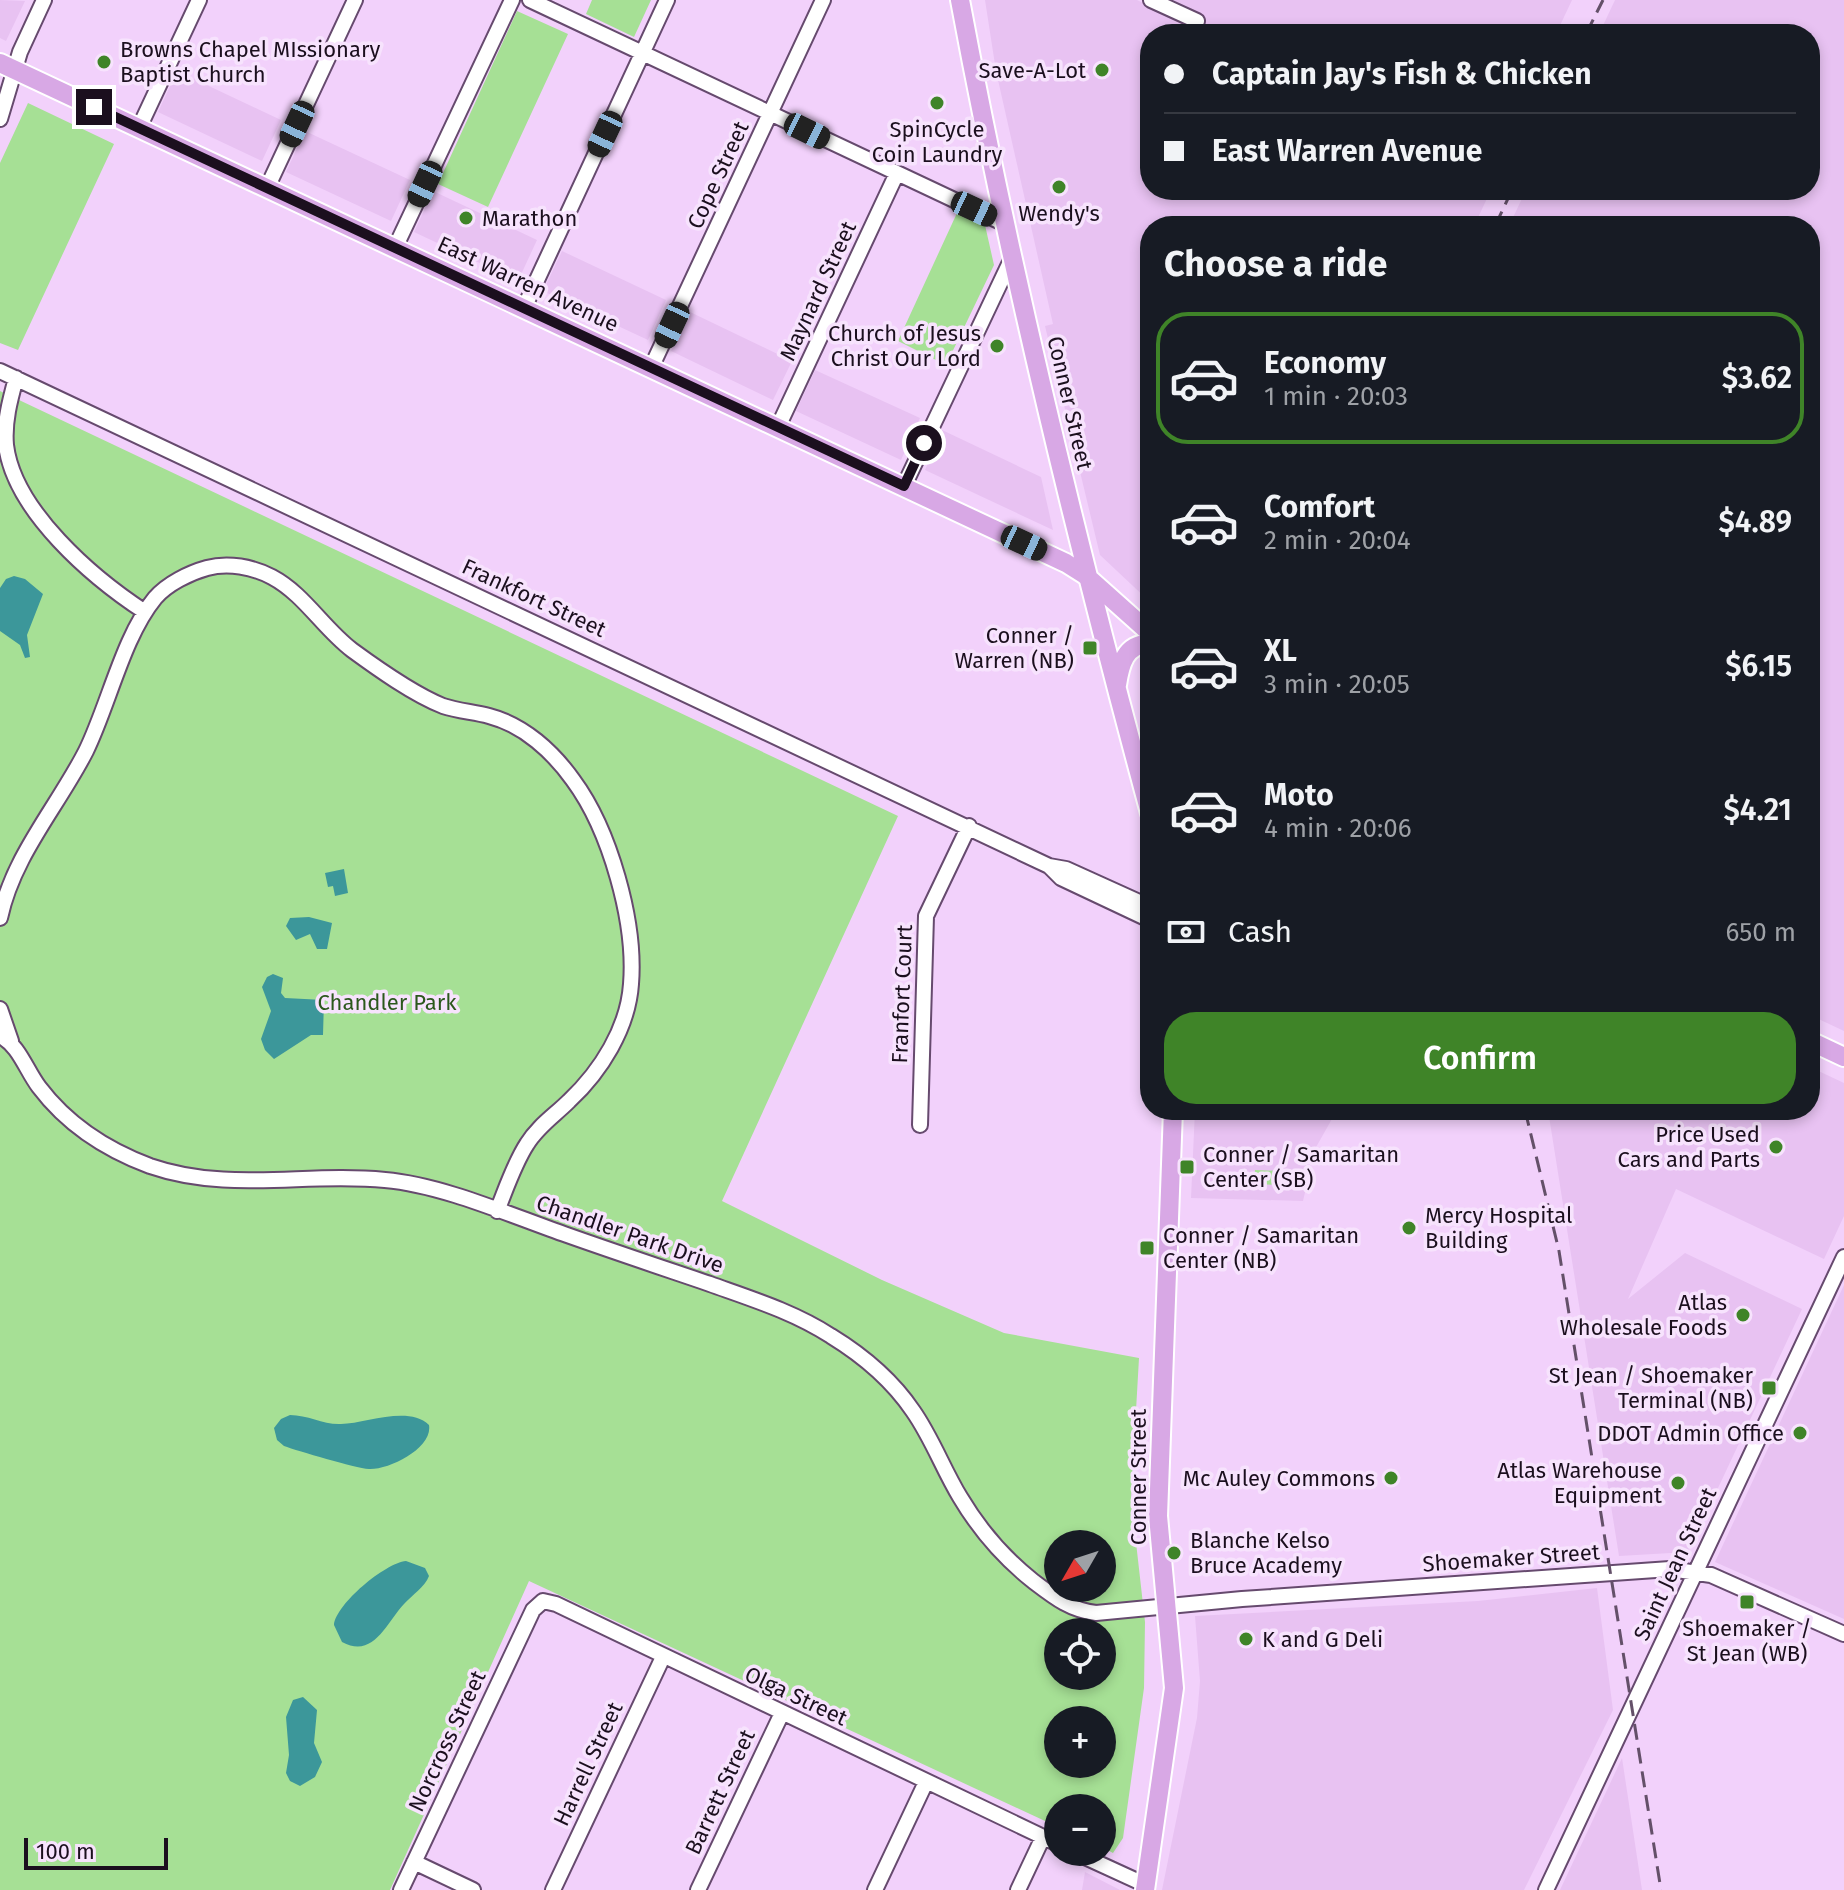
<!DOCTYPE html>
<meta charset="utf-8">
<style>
:root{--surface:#171b24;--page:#20242c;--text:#f1f3f6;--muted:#9ea1a6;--line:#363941;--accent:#3f8428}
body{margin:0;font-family:"Fira Sans",sans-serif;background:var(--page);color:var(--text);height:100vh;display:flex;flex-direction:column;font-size:30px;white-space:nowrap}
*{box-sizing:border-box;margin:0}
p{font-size:26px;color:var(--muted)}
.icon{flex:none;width:44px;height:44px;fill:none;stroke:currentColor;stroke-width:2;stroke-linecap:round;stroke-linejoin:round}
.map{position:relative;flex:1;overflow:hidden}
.drawer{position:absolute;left:1140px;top:216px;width:680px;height:904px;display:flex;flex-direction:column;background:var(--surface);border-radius:32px;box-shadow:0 4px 12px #0003}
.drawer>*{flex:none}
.top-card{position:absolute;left:1140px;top:24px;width:680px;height:176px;border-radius:32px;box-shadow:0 4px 12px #0003;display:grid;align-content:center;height:176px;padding:0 24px;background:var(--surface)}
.needle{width:52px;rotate:231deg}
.tools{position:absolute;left:1044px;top:1530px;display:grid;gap:16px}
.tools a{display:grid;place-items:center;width:72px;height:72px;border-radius:50%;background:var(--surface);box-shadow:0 4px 12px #0003;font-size:40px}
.scale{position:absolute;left:24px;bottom:20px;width:144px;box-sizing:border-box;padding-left:8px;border:4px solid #1b0f1e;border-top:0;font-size:22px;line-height:28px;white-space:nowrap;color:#1b0f1e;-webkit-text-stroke:6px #f7e3fd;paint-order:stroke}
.end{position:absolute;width:36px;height:36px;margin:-18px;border:10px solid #1b0f1e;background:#fff;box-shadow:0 0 0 4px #fff}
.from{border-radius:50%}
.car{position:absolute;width:24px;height:48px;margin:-24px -12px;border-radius:10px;box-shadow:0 0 6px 2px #0007;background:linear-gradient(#222 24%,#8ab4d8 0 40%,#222 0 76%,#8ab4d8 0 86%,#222 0)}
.top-card b{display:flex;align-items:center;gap:28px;height:76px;font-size:30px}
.top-card b+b{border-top:2px solid var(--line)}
.top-card i{width:20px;height:20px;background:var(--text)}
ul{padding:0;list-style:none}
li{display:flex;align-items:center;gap:24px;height:132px;margin:0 16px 12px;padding:0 8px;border:4px solid transparent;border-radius:32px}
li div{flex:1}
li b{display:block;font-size:30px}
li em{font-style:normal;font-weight:600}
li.active{border-color:var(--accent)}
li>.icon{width:72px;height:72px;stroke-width:1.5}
h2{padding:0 24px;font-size:36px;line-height:96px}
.pay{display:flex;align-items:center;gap:20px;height:88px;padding:0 24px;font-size:30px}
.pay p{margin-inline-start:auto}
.action{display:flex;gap:16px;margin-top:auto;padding:16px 24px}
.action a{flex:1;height:92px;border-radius:32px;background:var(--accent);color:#fff;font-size:32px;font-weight:600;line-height:92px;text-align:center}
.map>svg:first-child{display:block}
.built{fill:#e8c2f2}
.green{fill:#a6e095;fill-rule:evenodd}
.water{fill:#3c979a}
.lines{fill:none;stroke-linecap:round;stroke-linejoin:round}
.minor-casing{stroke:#664a6e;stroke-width:18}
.major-casing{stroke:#fff;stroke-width:22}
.minor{stroke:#fff;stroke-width:14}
.major{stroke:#d8a8e5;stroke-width:18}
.rail{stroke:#645069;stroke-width:3;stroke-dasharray:16 8;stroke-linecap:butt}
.route{stroke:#1b0f1e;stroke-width:10}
.poi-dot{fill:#3f8428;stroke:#f7e3fd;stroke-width:3}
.labels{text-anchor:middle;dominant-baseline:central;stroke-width:7;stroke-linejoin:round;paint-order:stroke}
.poi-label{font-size:22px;fill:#1b0f1e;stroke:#f7e3fd;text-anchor:end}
.street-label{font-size:22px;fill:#1b0f1e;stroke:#f7e3fd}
.park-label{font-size:22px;fill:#2b581c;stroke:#f7e3fd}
</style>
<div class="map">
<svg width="1844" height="1890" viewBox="0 0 1844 1890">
<rect width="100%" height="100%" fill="#f2d1fb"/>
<path class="built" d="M0,0L25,1L6,41L0,38Z
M985,0H1137L1192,27L1197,17L1160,0H1572L1556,34H1150V190H1491L1474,226H1150V602L1100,555L1045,326L1053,324L996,71Z
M1615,0H1844V1031L1810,1015V226H1509L1526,190H1810V34H1599Z
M177,71L281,120L262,161L158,112Z
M305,131L410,180L391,221L286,172Z
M433,191L537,240L518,281L414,232Z
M562,251L666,300L648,340L543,291Z
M690,312L792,361L773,400L671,351Z
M815,370L920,418L901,460L796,411Z
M942,430L1041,477L1053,530L925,470Z
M1810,1067L1844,1083V1216L1824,1259L1676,1189L1628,1299L1685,1253L1802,1309L1688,1552L1619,1556L1548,1110H1810Z
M1195,1110H1337L1315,1149L1303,1201L1191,1198Z
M1844,1285V1619L1715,1562Z
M1597,1588L1613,1710L1524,1890H1162L1197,1718L1200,1681L1195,1616L1478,1601Z
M1622,1758L1642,1890H1560Z
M1085,1872L1120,1890H1082Z"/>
<path class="green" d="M592,0H651L634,37L586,14Z
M517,11L568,34L488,207L438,184Z
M28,103L114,144L18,350L0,343V163Z
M957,213L985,225L994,265L946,365L898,341Z
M0,391L898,816L722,1201L882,1280L1004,1333L1139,1358L1131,1498L1145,1622L1144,1688L1123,1838L1113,1853L1102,1847V1808H1058V1827L529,1581L390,1890H0ZM1058,1544H1102V1588H1058ZM1058,1632H1102V1676H1058ZM1058,1720H1102V1764H1058Z
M1255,1170L1280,1171V1185L1254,1184Z"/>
<path class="water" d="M14,576L25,579L43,594L27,635L30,657L25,658L20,645L0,631V588L6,579Z
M344,869L348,893L335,896L333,886L328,887L325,873Z
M309,917L332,923L327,949H317L310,934L296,940L286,926L290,918Z
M273,974L283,978L281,993L285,998L324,1000L323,1035H311L274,1059L265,1050L261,1039L271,1011L262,987L267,977Z
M290,1415C308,1415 324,1425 341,1424C365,1424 408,1405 429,1425C433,1448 389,1470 369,1469C355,1468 298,1451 284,1446L277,1440L274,1428L281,1419Z
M406,1561L425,1568L429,1576C425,1587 412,1595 404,1604C386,1623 374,1659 342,1642L334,1625C336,1604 385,1563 406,1561Z
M303,1697L317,1710L314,1743L322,1762L315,1777L300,1786L290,1781L286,1773L289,1755L286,1717L293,1700Z"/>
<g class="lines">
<defs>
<path id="minor" d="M530,0L1003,223
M1151,0L1197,21
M0,119L20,52L44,0
M139,128L199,0
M267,188L355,0
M395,248L512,0
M524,308L667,0
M651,368L823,0
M0,371L1049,866
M16,378C10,400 4,422 6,445C14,511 93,578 145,612
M778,427L897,173
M904,486L1012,258
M1150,907L1066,869L1049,866L1061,878L1150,920
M0,918C13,856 58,806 86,751C109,704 123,637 155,598C167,584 189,573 207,568C228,562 253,567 272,577C304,594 323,628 352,650C378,669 413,694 443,706C458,711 474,712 489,716C524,725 553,752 573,780C610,830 636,922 631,984C628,1028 601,1071 569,1101C555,1115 538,1126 527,1144C514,1164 506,1189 497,1211
M0,1009L11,1041
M0,1036C19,1045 26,1070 39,1087C67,1124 107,1150 150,1166C228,1193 306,1172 385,1180C443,1185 512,1216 567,1235C615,1252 663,1268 710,1284C752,1299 794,1312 831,1336C862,1355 892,1380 913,1411C932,1438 943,1469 960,1497C979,1529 1004,1558 1033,1581C1054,1597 1070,1610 1096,1613L1242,1599L1670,1569L1711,1575L1844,1634
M920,1125L926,916L969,826
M1074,1852L1146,1885
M414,1862L473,1890
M401,1890L533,1610L543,1601L556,1604L1058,1844
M553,1890L663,1657
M698,1890L782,1713
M875,1890L926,1782
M1018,1890L1043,1837
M1546,1890L1844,1257"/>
<path id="major" d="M960,0C1011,274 1077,544 1150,813
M0,63L1066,563L1085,575L1150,633
M1117,685C1120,665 1125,643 1150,644
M1810,1041L1844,1057
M1145,1890L1174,1688L1158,1516L1173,1110"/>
</defs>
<use href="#minor" class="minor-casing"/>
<use href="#major" class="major-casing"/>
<use href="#minor" class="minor"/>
<use href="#major" class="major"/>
<path class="rail" d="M1586,34L1603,0
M1495,226L1512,190
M1525,1110L1559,1251L1661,1890"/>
</g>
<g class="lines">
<path class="route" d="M94,107L904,486L924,443"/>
</g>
<g class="poi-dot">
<circle cx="104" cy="62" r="8"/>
<circle cx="1102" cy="70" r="8"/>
<circle cx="937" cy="103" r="8"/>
<circle cx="1059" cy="187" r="8"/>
<circle cx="466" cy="218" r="8"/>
<circle cx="997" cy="346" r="8"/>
<rect x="1082" y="640" width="16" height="16" rx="4"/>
<circle cx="1776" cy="1147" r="8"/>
<rect x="1179" y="1159" width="16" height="16" rx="4"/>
<circle cx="1409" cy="1228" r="8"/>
<rect x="1139" y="1240" width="16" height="16" rx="4"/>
<circle cx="1743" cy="1315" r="8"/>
<rect x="1761" y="1380" width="16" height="16" rx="4"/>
<circle cx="1800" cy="1433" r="8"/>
<circle cx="1391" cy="1478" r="8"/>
<circle cx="1678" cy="1483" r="8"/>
<circle cx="1174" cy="1553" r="8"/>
<rect x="1739" y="1594" width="16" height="16" rx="4"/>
<circle cx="1246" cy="1639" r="8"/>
</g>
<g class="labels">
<g class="poi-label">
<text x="120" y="49" text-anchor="start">Browns Chapel MIssionary<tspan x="120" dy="25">Baptist Church</tspan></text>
<text x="1086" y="70">Save-A-Lot</text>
<text x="937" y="129" text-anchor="middle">SpinCycle<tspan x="937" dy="25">Coin Laundry</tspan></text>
<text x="1059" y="213" text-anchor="middle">Wendy's</text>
<text x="482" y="218" text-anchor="start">Marathon</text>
<text x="981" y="333">Church of Jesus<tspan x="981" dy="25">Christ Our Lord</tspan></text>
<text x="1074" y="635">Conner /<tspan x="1074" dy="25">Warren (NB)</tspan></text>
<text x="1760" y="1134">Price Used<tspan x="1760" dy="25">Cars and Parts</tspan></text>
<text x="1203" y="1154" text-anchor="start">Conner / Samaritan<tspan x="1203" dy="25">Center (SB)</tspan></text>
<text x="1425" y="1215" text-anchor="start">Mercy Hospital<tspan x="1425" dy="25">Building</tspan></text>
<text x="1163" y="1235" text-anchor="start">Conner / Samaritan<tspan x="1163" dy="25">Center (NB)</tspan></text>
<text x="1727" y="1302">Atlas<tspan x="1727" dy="25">Wholesale Foods</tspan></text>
<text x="1753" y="1375">St Jean / Shoemaker<tspan x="1753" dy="25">Terminal (NB)</tspan></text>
<text x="1784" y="1433">DDOT Admin Office</text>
<text x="1662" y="1470">Atlas Warehouse<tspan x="1662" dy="25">Equipment</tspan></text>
<text x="1375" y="1478">Mc Auley Commons</text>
<text x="1190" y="1540" text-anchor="start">Blanche Kelso<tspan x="1190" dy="25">Bruce Academy</tspan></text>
<text x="1747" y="1628" text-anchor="middle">Shoemaker /<tspan x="1747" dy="25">St Jean (WB)</tspan></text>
<text x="1262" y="1639" text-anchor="start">K and G Deli</text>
</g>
<g class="street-label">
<text transform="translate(718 175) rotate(-65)">Cope Street</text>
<text transform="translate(528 284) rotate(25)">East Warren Avenue</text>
<text transform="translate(818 291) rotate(-65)">Maynard Street</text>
<text transform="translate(1070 403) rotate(77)">Conner Street</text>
<text transform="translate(534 598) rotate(25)">Frankfort Street</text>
<text transform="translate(902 994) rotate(-88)">Franfort Court</text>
<text transform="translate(630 1234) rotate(19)">Chandler Park Drive</text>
<text transform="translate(1138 1477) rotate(-90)">Conner Street</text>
<text transform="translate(1511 1558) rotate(-4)">Shoemaker Street</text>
<text transform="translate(1675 1564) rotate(-65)">Saint Jean Street</text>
<text transform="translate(796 1696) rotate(25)">Olga Street</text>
<text transform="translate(447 1741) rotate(-65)">Norcross Street</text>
<text transform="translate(588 1764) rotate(-65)">Harrell Street</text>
<text transform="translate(720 1792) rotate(-65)">Barrett Street</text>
</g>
<g class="park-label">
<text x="387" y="1002">Chandler Park</text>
</g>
</g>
</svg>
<div class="tools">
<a><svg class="needle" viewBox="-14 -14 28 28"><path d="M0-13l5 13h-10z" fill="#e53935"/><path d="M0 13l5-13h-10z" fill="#9ea1a6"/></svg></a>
<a><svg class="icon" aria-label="locate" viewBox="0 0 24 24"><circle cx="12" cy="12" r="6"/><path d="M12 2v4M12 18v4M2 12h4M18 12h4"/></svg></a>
<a>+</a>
<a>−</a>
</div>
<div class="scale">100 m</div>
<i class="end from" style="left:924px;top:443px"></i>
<i class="end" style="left:94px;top:107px"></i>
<i class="car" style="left:297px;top:124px;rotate:205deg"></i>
<i class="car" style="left:807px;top:131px;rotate:116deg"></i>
<i class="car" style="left:605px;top:134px;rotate:205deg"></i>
<i class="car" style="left:425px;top:184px;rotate:205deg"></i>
<i class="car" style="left:974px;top:209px;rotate:115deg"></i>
<i class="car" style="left:672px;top:325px;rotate:205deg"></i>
<i class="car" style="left:1024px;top:543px;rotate:115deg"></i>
<div class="top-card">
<b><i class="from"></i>Captain Jay's Fish &amp; Chicken</b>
<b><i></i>East Warren Avenue</b>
</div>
<section class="drawer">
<h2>Choose a ride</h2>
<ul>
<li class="active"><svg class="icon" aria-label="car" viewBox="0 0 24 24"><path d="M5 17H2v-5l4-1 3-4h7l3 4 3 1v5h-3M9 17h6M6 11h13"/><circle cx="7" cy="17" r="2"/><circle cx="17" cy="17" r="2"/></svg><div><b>Economy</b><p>1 min · 20:03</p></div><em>$3.62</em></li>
<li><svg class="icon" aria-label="car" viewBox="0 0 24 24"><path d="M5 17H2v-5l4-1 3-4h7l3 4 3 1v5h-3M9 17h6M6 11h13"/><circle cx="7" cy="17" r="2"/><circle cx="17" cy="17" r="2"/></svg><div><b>Comfort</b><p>2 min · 20:04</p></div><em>$4.89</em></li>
<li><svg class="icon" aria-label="car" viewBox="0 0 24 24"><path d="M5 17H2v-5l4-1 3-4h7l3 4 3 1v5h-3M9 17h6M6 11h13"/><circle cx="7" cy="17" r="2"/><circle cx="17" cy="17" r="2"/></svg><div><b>XL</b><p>3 min · 20:05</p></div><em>$6.15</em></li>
<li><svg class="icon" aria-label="car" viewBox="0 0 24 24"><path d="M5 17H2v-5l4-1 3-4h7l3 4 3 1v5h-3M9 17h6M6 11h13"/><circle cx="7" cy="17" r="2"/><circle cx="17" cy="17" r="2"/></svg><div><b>Moto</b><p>4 min · 20:06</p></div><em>$4.21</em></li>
</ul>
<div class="pay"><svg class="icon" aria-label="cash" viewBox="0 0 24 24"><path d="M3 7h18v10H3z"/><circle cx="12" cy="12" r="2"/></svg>Cash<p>650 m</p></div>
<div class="action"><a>Confirm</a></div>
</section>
</div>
